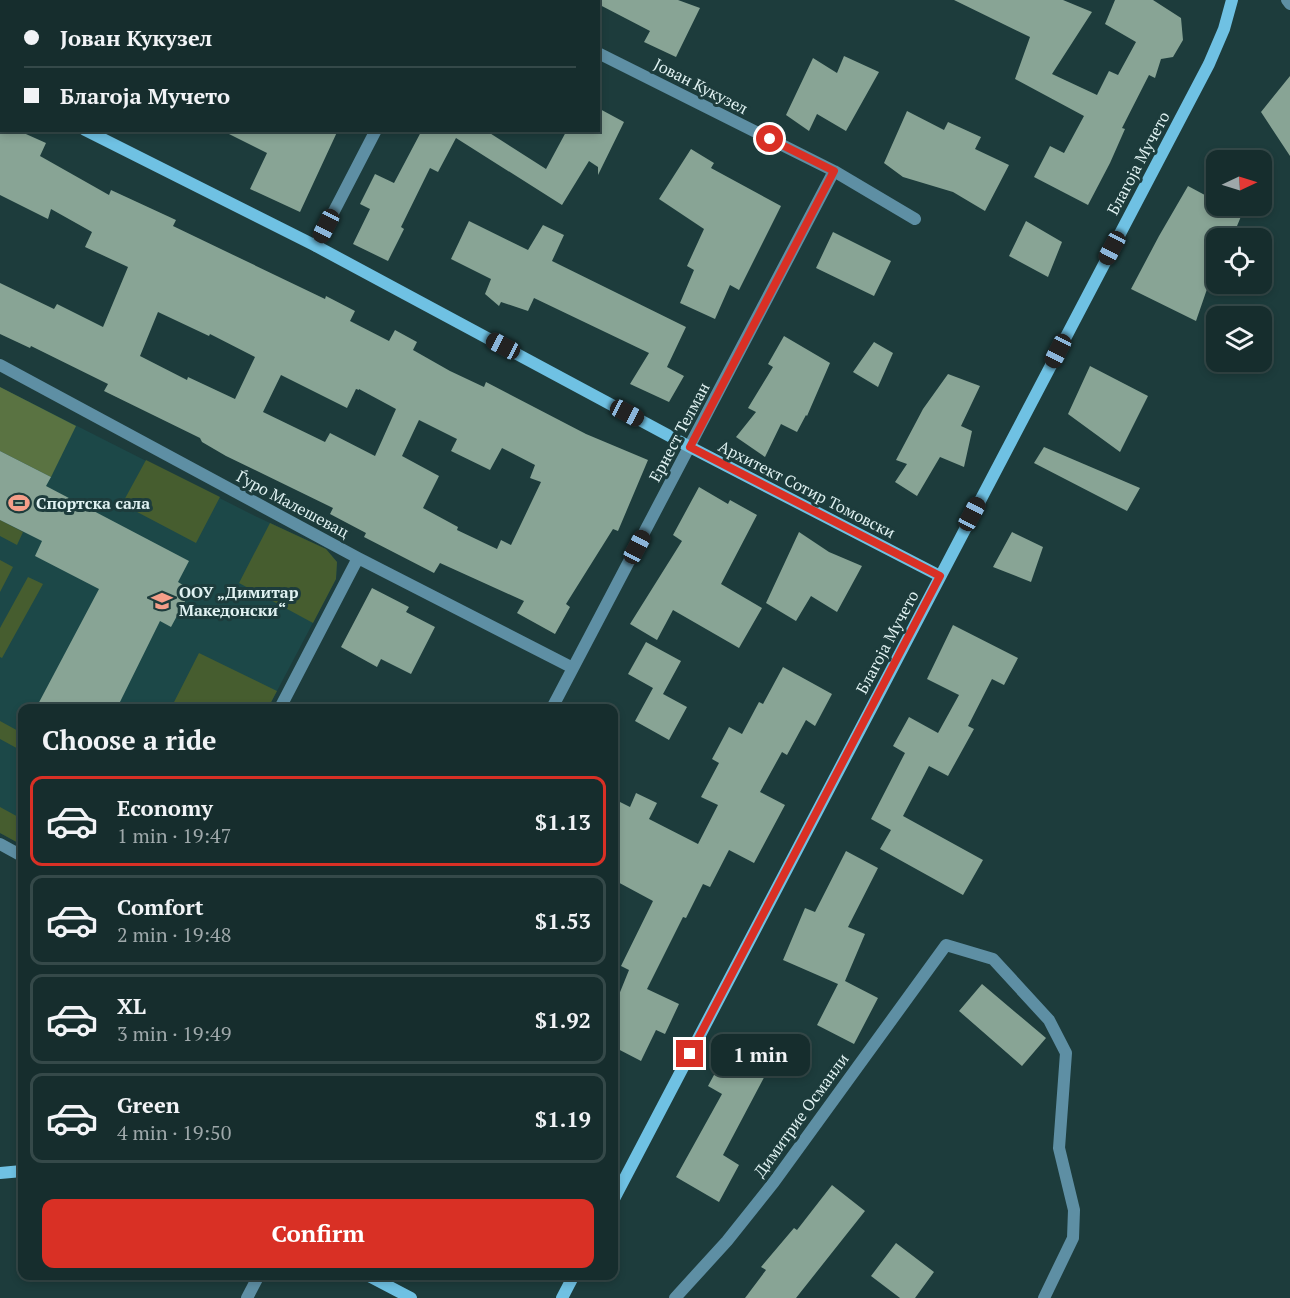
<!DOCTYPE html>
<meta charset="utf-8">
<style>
:root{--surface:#162d2d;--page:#233939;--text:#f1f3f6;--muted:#9ea8aa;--line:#354949;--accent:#d93025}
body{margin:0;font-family:"PT Serif",serif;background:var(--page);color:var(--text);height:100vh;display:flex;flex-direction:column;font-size:22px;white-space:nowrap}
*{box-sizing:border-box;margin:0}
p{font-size:20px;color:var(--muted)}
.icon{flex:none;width:33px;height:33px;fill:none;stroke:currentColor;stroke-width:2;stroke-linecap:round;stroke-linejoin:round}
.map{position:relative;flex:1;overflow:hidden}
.details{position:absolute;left:18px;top:704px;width:600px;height:576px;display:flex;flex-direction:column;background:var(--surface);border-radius:12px;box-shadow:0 3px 9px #0003,0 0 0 2px var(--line)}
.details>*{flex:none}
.hud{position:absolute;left:0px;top:0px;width:600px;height:132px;box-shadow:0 3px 9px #0003,0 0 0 2px var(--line);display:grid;align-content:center;height:132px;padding:0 24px;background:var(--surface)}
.needle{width:39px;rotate:86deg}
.buttons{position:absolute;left:1206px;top:150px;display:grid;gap:12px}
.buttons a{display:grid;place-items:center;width:66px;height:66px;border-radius:12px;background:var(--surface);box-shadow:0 3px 9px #0003,0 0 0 2px var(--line);font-size:30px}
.end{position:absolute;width:27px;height:27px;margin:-14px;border:8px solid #d93025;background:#fff;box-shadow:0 0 0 3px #fff}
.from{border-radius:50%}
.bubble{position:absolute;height:42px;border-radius:12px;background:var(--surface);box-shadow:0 3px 9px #0003,0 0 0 2px var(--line);font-size:20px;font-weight:700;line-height:42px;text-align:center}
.car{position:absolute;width:18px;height:36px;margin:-18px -9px;border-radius:8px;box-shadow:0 0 4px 2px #0007;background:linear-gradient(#222 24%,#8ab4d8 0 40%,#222 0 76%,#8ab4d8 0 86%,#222 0)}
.hud b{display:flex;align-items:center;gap:21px;height:57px;font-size:22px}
.hud b+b{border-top:2px solid var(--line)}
.hud i{width:15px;height:15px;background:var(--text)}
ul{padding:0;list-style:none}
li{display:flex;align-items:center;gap:18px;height:90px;margin:0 12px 9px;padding:0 12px;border:3px solid var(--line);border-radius:12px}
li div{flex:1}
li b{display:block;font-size:22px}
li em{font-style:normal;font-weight:700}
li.selected{border-color:var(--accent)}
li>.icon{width:54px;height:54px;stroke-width:1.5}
h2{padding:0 24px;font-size:27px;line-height:72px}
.button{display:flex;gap:12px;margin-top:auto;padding:12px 24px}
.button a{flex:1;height:69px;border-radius:12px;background:var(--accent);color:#fff;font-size:24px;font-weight:700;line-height:69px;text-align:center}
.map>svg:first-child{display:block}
.built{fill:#1c4848}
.green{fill:#465d2f}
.forest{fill:#5a7342}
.building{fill:#88a495;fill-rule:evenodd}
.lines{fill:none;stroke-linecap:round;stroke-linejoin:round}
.street{stroke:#5e8fa4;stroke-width:12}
.secondary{stroke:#6fc1e3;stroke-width:12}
.route{stroke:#d93025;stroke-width:8}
.labels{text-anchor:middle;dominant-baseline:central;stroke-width:6;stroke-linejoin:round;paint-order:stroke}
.street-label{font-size:16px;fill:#e0f2f2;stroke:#1d3c3c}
.poi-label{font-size:16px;font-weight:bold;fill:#e0f2f2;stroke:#1d3c3c;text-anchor:start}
</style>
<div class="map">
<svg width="1290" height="1298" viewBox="0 0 1290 1298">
<rect width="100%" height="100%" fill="#1d3c3c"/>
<path class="built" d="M0,387L255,516L326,549L337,562L336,579L268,708H22V845L0,833Z"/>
<path class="green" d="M146,460L220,497L196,543L122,504Z
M0,520L23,532L17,545L0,536Z
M270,523L326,549L337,562L336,579L313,623L239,583Z
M0,560L13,567L0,592Z
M28,577L43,584L2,658L0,657V628Z
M199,653L277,691L268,708H171Z
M0,721L22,733V751L0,739Z
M0,807L22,819V845L0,833Z"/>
<path class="forest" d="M0,387L76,426L51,477L0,451Z"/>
<path class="building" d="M590,0H678L700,8L676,57L644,42L650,31L598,4V2Z
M954,0H1063L1092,12L1052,74L1097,95L1109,71L1118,75L1136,42L1105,24L1115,0H1153L1181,18L1183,40L1173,57L1161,59L1155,78L1149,75L1122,128L1125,129L1110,163L1088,205L1034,177L1050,146L1064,153L1084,116L1015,79L1030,37Z
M844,56L879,72L846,131L817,114L809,131L786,115L813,58L837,73Z
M1290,76V156L1261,112Z
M598,108L624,122L598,175V167L589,161L562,205L456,138L438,172L430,168L401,227L404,229L388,261L353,244L370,209L360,204L375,174L394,183L422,130H485L546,169L567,130H598Z
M907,111L944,130L948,122L981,137L975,149L1009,165L985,211L953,192L903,177L884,163Z
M0,123L2,130H17L46,143L40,156L109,195L111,190L176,220L173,226L325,299L326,296L355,311L350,321L389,341L395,330L417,342L413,350L450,371L484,387L486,382L586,434L648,460L618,531L613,529L566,604L570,607L555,634L517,613L524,601L440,563L434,573L364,537L366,533L330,514L333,508L226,456L202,442L200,438L104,391L108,384L31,346L30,348L0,334V283L54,309L57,304L103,327L128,267L85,247L92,232L51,209L48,219L0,195ZM158,312L209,336L210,334L255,357L235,399L188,377L187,380L140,356ZM281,375L347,408L356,389L359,390V389L396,409L375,456L330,433L325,442L263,412ZM419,420L457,439L451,451L490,470L502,448L535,465L530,478L541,482L511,545L501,540L497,549L457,530L458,527L423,508L439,476L402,456Z
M221,130H338L300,212L250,189L267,153Z
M691,149L714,163L711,168L781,206L739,290L730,285L715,319L680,303L694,270L687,266L704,229L659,199Z
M1188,186L1216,201V206H1225L1242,214L1232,238H1216V263L1196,321L1131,289L1159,236Z
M469,221L528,250L543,225L564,235L552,261L686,327L667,367L684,376L669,402L630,384L649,353L534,298L528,311L501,302L499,306L485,294L491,279L451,259Z
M1026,221L1062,242L1048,277L1009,256Z
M833,232L891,261L874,296L816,268Z
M784,336L830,363L807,416L806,415L797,432L781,424L765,457L736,437L756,412L748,408L773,367L768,364Z
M874,342L893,353L878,387L853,372Z
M1090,366L1148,396L1120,452L1068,414Z
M948,374L980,386L961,426L972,431L964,467L940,457L917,496L895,482L907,464L896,460L923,409Z
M1044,447L1140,488L1127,511L1034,463Z
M0,451L51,477L46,486L189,561L178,582L191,590L171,627L160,621L117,708H36L99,589L35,556L42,541L0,520Z
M699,487L728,504L730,500L757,515L721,584L762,608L739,648L673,610L657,640L630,624L682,541L673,535Z
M799,532L829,552L862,566L837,612L811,596L796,621L766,603Z
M1012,532L1043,547L1031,582L993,567Z
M372,588L409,607L406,612L435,627L411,674L381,659L377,667L341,647Z
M953,625L1018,658L1004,685L992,679L968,726L974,729L948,776L929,766L903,816L983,860L963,895L880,849L891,830L871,819L905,753L893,746L909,717L938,733L959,695L927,679Z
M646,642L681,661L663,694L687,707L669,740L635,721L653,688L628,674Z
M783,667L832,694L815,726L806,720L787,755L782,752L760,792L785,805L754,863L729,850L710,887L703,884L686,918L683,917L647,989L679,1004L665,1034L656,1030L641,1061L614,1047V1007L629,970L621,966L653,901L614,880V799L630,807L636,793L657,803L649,819L698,844L718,805L701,797L719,763L712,759L729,727L742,734L759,702L763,704Z
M846,851L878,868L848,927L865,934L845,981L878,998L854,1044L817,1025L838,984L783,960L805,908L815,912Z
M982,984L1046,1038L1022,1066L959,1011Z
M728,1049L768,1070L723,1155L739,1165L719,1202L676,1177L722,1094L708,1086Z
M832,1185L865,1211L796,1298H745L766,1270L761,1267L794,1228L797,1230Z
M896,1243L934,1272L915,1298H900L871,1276Z"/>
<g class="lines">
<path class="street" d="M493,0L496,2
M1287,0L1290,4
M444,2V0
M598,53L834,171L915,219
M316,246L376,130
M0,365L358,558L573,668
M280,708L358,558
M552,708L834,171
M0,844L22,856
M247,1298L259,1275
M675,1298L727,1241L774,1182L946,945L993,959L1049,1020L1066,1053L1059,1148L1074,1210L1073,1238L1044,1298"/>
<path class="secondary" d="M28,2L29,0
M0,56L2,53
M0,88L2,89
M85,130L316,246L690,447L940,576
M0,1173L22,1171
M614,1199L1209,64L1224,29L1232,0
M367,1275L411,1298
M562,1298L574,1275"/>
</g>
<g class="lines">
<path class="route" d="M690,1054L940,576L690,447L834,171L770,139"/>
</g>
<defs>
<symbol id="stadium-bare" viewBox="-9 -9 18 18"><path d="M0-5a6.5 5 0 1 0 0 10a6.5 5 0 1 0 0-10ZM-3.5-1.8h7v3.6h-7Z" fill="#f49e89" stroke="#1d3c3c" stroke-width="2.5" paint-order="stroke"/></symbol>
<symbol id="school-bare" viewBox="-9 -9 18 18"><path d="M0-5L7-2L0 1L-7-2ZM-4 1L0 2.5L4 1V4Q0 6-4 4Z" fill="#f49e89" stroke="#1d3c3c" stroke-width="2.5" paint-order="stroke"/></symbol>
</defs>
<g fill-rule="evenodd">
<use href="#stadium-bare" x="4" y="488" width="30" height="30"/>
<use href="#school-bare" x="147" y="586" width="30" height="30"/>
</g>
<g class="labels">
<g class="street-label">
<text transform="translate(701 86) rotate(27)">Јован Кукузел</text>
<text transform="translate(1138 163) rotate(-62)">Благоја Мучето</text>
<text transform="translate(679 432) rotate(-62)">Ернест Телман</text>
<text transform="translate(807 489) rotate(27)">Архитект Сотир Томовски</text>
<text transform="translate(293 504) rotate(28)">Ѓуро Малешевац</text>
<text transform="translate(887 642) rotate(-62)">Благоја Мучето</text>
<text transform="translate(801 1115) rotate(-54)">Димитрие Османли</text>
</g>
<g class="poi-label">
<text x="36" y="503">Спортска сала</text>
<text x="179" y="592">ООУ „Димитар<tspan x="179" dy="18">Македонски“</tspan></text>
</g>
</g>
</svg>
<div class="buttons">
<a><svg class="needle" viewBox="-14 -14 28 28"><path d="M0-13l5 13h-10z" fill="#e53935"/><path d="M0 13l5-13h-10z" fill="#9ea8aa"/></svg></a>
<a><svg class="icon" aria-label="locate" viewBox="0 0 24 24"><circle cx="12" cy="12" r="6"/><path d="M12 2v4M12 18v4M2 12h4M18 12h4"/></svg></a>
<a><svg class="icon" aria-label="layers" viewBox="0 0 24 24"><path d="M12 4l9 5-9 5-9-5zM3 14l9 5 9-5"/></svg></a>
</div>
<i class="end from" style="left:770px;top:139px"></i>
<i class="end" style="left:690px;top:1054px"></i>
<div class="bubble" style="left:711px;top:1034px;width:99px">1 min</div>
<i class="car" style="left:326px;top:226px;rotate:207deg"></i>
<i class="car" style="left:1112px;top:248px;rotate:208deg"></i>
<i class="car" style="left:503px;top:346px;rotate:298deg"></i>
<i class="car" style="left:1058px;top:351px;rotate:207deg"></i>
<i class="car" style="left:627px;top:413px;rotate:118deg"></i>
<i class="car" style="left:972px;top:514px;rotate:28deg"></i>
<i class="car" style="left:637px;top:547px;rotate:28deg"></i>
<div class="hud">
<b><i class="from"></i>Јован Кукузел</b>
<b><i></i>Благоја Мучето</b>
</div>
<section class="details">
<h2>Choose a ride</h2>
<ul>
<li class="selected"><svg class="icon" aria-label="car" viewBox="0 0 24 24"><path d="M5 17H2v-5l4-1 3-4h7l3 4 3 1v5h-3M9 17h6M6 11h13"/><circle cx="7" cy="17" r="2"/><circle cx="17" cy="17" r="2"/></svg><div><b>Economy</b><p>1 min · 19:47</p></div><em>$1.13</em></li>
<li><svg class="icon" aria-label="car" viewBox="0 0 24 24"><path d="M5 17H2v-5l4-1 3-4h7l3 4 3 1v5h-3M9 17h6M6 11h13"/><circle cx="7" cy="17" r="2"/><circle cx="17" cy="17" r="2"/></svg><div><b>Comfort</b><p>2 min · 19:48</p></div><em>$1.53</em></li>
<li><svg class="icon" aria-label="car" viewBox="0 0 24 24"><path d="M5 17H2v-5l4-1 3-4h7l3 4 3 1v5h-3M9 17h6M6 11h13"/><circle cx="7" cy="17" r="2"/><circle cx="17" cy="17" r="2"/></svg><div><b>XL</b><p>3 min · 19:49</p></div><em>$1.92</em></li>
<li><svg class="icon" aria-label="car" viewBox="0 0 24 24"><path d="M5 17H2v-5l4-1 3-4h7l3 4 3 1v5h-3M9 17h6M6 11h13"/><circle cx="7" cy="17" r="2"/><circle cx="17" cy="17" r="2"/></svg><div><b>Green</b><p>4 min · 19:50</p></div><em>$1.19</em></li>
</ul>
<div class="button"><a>Confirm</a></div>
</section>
</div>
